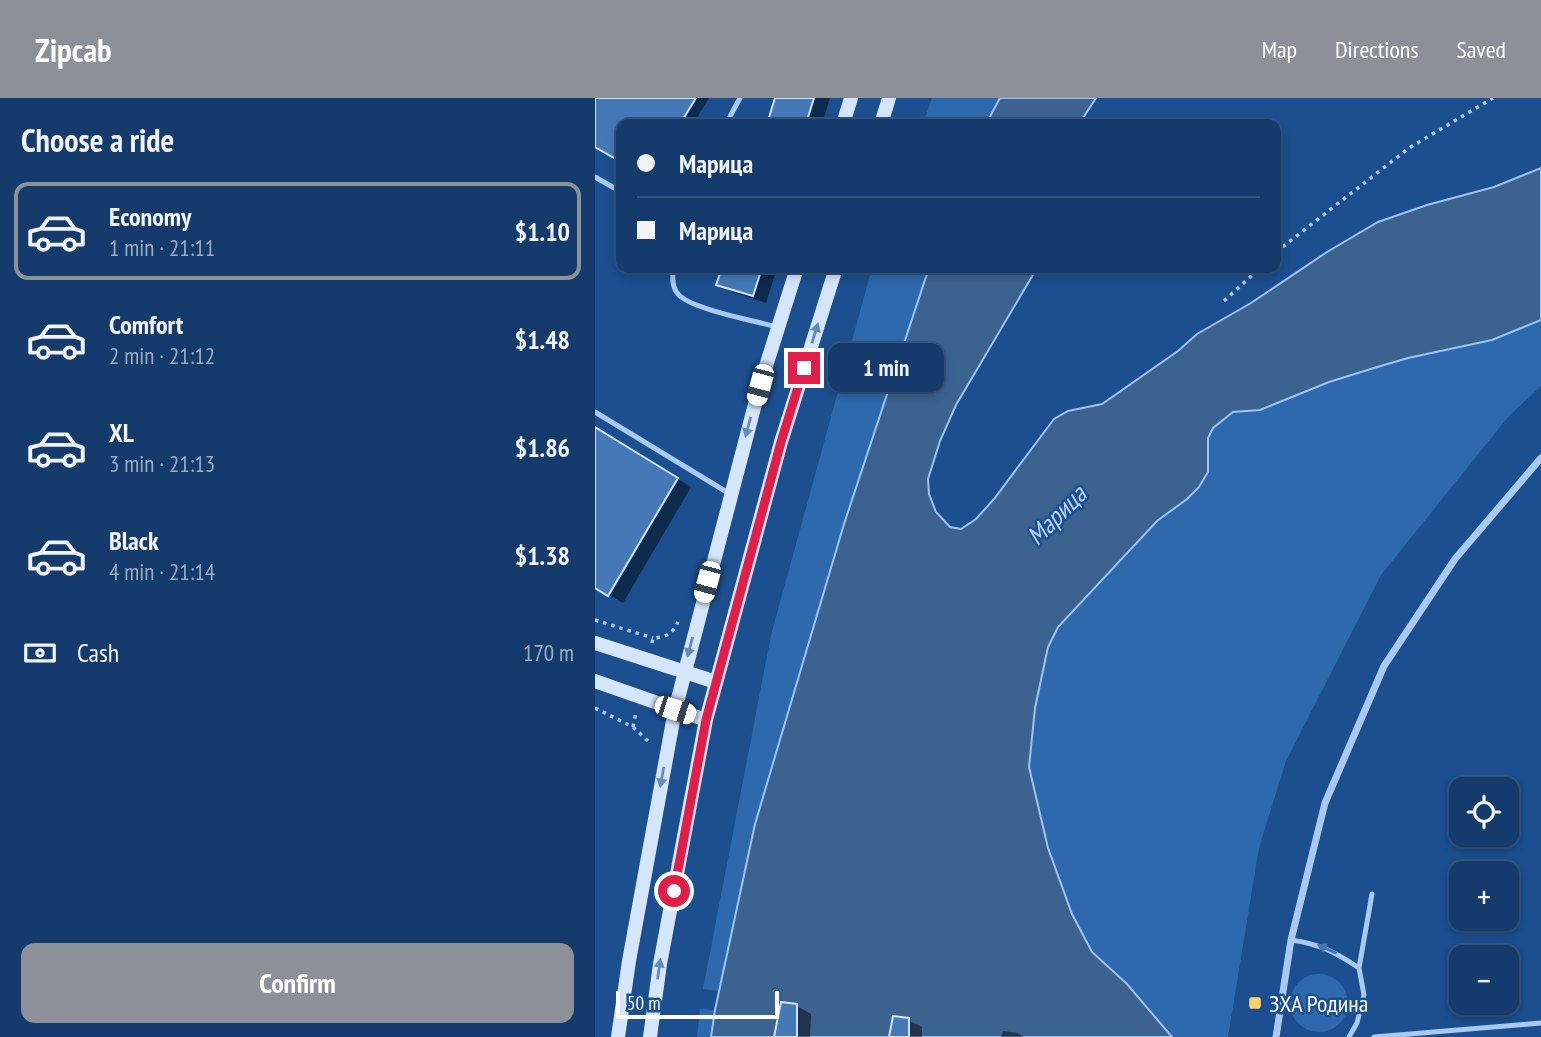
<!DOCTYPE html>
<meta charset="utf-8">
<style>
:root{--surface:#143b6b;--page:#214673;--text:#f1f3f6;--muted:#9dadc1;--line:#33557e;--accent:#8c9099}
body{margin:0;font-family:"PT Sans Narrow",sans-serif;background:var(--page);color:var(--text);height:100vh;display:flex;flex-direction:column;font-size:26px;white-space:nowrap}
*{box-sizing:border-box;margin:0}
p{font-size:23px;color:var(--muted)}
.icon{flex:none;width:38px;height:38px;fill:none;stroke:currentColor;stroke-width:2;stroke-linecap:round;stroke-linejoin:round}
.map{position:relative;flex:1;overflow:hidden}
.drawer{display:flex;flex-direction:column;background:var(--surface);width:595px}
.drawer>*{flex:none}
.hud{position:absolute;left:21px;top:21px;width:665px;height:154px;border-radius:14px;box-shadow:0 4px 10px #0003,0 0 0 2px var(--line);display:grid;align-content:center;height:154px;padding:0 21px;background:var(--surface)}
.controls{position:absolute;left:854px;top:679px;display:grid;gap:14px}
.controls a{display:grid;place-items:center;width:70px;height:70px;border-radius:14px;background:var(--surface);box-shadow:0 4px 10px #0003,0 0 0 2px var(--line);font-size:35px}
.scale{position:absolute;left:21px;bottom:18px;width:163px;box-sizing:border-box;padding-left:7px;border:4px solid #fff;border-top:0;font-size:19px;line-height:24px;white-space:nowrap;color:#fff;-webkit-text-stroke:5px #1b4f8f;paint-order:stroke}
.end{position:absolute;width:32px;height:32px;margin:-16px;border:9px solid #e11d48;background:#fff;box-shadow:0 0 0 4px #fff}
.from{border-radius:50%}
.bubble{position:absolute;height:49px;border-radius:14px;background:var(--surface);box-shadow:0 4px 10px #0003,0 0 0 2px var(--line);font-size:23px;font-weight:600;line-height:49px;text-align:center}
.car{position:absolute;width:21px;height:42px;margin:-21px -10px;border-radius:9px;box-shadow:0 0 5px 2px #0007;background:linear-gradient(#fff 24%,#345 0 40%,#fff 0 76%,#345 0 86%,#fff 0)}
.hud b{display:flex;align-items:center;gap:24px;height:66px;font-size:26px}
.hud b+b{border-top:2px solid var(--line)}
.hud i{width:18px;height:18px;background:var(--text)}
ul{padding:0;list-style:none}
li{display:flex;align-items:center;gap:21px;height:98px;margin:0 14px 10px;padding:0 7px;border:4px solid transparent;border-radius:14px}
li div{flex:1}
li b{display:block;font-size:26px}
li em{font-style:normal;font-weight:600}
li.current{border-color:var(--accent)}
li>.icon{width:63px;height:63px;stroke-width:1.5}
h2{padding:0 21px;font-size:32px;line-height:84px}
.pay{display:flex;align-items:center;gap:18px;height:77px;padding:0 21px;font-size:26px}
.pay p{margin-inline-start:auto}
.button{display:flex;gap:14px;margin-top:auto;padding:14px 21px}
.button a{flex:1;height:80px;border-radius:14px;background:var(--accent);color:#fff;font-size:28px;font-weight:600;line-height:80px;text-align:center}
header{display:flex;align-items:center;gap:42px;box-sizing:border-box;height:98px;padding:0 35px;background:var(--accent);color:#fff}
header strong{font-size:33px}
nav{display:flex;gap:38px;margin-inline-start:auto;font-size:24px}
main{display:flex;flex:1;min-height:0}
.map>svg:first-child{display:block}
.green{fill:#2e69ad}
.water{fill:#3c6290;stroke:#9cc4f0;stroke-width:2}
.shadow{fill:#0007}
.building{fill:#4478b7;stroke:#cfe3fa;stroke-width:2}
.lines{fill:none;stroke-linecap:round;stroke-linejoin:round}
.path{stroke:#a9c9ee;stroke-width:3.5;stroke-dasharray:3.5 5;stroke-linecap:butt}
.lane{stroke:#a9c9ee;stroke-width:5}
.street{stroke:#a9c9ee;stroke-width:7}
.secondary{stroke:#d6e6fa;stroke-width:14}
.oneway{fill:#668bba}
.oneway2{fill:#4674ac}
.route{stroke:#e11d48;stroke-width:9}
.poi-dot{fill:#ffd166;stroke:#1b4f8f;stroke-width:2.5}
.labels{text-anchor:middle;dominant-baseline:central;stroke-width:5;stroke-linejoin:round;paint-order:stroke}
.poi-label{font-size:24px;fill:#fff;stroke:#1b4f8f;text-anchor:start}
.water-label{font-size:26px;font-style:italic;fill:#b5d3f5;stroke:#1b4f8f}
</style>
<header>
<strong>Zipcab</strong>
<nav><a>Map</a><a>Directions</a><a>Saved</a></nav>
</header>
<main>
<section class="drawer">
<h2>Choose a ride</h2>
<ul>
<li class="current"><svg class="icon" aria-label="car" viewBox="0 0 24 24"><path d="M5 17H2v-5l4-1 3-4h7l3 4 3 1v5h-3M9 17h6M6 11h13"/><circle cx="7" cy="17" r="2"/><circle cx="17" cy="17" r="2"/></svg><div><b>Economy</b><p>1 min · 21:11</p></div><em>$1.10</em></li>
<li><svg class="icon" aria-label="car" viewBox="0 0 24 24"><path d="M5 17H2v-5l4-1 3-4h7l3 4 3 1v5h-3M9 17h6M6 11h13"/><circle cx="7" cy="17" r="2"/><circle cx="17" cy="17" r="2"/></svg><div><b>Comfort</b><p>2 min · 21:12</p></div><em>$1.48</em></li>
<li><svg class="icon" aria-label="car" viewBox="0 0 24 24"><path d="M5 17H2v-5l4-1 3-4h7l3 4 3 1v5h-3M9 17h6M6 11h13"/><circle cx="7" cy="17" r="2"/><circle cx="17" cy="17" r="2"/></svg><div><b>XL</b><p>3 min · 21:13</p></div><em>$1.86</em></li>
<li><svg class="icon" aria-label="car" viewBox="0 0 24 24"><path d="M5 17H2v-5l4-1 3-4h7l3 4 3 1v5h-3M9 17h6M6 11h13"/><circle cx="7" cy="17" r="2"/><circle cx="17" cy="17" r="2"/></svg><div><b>Black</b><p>4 min · 21:14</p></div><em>$1.38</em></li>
</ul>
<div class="pay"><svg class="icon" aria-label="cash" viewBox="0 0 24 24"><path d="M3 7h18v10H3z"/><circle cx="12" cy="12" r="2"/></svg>Cash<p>170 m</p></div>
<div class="button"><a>Confirm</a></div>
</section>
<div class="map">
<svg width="946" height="939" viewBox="0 0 946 939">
<rect width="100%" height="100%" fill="#1b4f8f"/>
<path class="green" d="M337,0H405L391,26H328Z
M277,170H334L249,426L160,726L124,893L108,891L176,537Z
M946,222V288L913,319L786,477L691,663L664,750L633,939H577L532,886L497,854L477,816L453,750L434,669L440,610L453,549L462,529L562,423L592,401L604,389L613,374V340L618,330L638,314L665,312L734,284L779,270L813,260L897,242Z
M695 905a29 29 0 1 1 58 0a29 29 0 1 1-58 0Z
M105,911L120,912L116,939H102Z"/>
<path class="water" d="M405,0H501L484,26H391Z
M946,70V222L897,242L813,260L779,270L734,284L665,312L638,314L618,330L613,340V374L604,389L592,401L562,423L463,529L453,549L440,610L434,669L453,750L477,816L497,854L532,886L577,939H116L120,912L160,726L249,426L334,170H442L361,307L345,343L333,381L334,396L341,414L355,429L366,431L381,421L399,401L459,321L473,313L507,306L583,253L602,236L656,205L732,154L783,124L832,107L899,89Z"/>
<path class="shadow" d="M0,0H114L98,26H26V62L0,47Z
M182,0H235L227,26H173Z
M129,170H182L171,205L137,194L124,186Z
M0,331L96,389L28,505L0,488Z
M202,908L216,916L215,939H181Z
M313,922L327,929V939H295Z
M408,933L422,935L429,939H406Z"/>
<path class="building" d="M0,0H101L85,26H26V64L0,49Z
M180,0H219L211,26H172Z
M127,170H167L158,198L121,187Z
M0,329L83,380L13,498L0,490Z
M186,904L202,906V939H179Z
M298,918L314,920V939H294Z"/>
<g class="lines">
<path class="path" d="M681,154L814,50L898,0
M629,203L665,170
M0,522L58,540
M57,545L58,540C72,539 77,536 83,524
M0,610L38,629L56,646
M38,629L41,614"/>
<path class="lane" d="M131,26L145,0
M0,79L21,91
M79,170C77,179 77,189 83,196C95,211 161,223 182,229
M0,314L135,396
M696,842C725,846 740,854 764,870
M754,939L762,925L769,897L764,870L777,796
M779,939L946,925"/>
<path class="street" d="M681,939L696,842L730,705L789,568L860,461L946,360"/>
<path class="secondary" d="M248,26L256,0
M286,26L294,0
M0,545L121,584
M0,583L111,622
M23,939L34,863L80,612L165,287L202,170
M55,939L65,866L111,622L186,344L241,170"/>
</g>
<defs><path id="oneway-solid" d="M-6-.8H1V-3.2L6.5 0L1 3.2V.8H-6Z" transform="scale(1.75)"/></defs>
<g class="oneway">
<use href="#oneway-solid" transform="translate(220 235) rotate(-73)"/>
<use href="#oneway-solid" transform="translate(153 329) rotate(105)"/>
<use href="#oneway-solid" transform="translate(95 549) rotate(105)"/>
<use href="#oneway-solid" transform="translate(67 679) rotate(100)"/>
<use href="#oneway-solid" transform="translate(64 871) rotate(-82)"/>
</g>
<use class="oneway2" href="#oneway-solid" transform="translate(732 851) rotate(-156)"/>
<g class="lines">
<path class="route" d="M79,793L111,622L186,344L209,270"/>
</g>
<rect class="poi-dot" x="653" y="898" width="14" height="14" rx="3.5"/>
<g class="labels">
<g class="poi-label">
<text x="674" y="905">ЗХА Родина</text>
</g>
<g class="water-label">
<text transform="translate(461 417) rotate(-45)">Марица</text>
</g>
</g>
</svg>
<div class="controls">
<a><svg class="icon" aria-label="locate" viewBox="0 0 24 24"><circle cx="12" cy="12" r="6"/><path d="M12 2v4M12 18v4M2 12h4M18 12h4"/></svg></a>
<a>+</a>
<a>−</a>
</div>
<div class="scale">50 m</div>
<i class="end from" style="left:79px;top:793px"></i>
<i class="end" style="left:209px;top:270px"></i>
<div class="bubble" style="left:233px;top:245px;width:116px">1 min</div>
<i class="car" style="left:165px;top:287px;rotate:195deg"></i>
<i class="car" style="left:112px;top:484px;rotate:195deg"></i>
<i class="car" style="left:80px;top:612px;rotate:108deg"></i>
<div class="hud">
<b><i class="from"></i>Марица</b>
<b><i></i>Марица</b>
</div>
</div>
</main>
